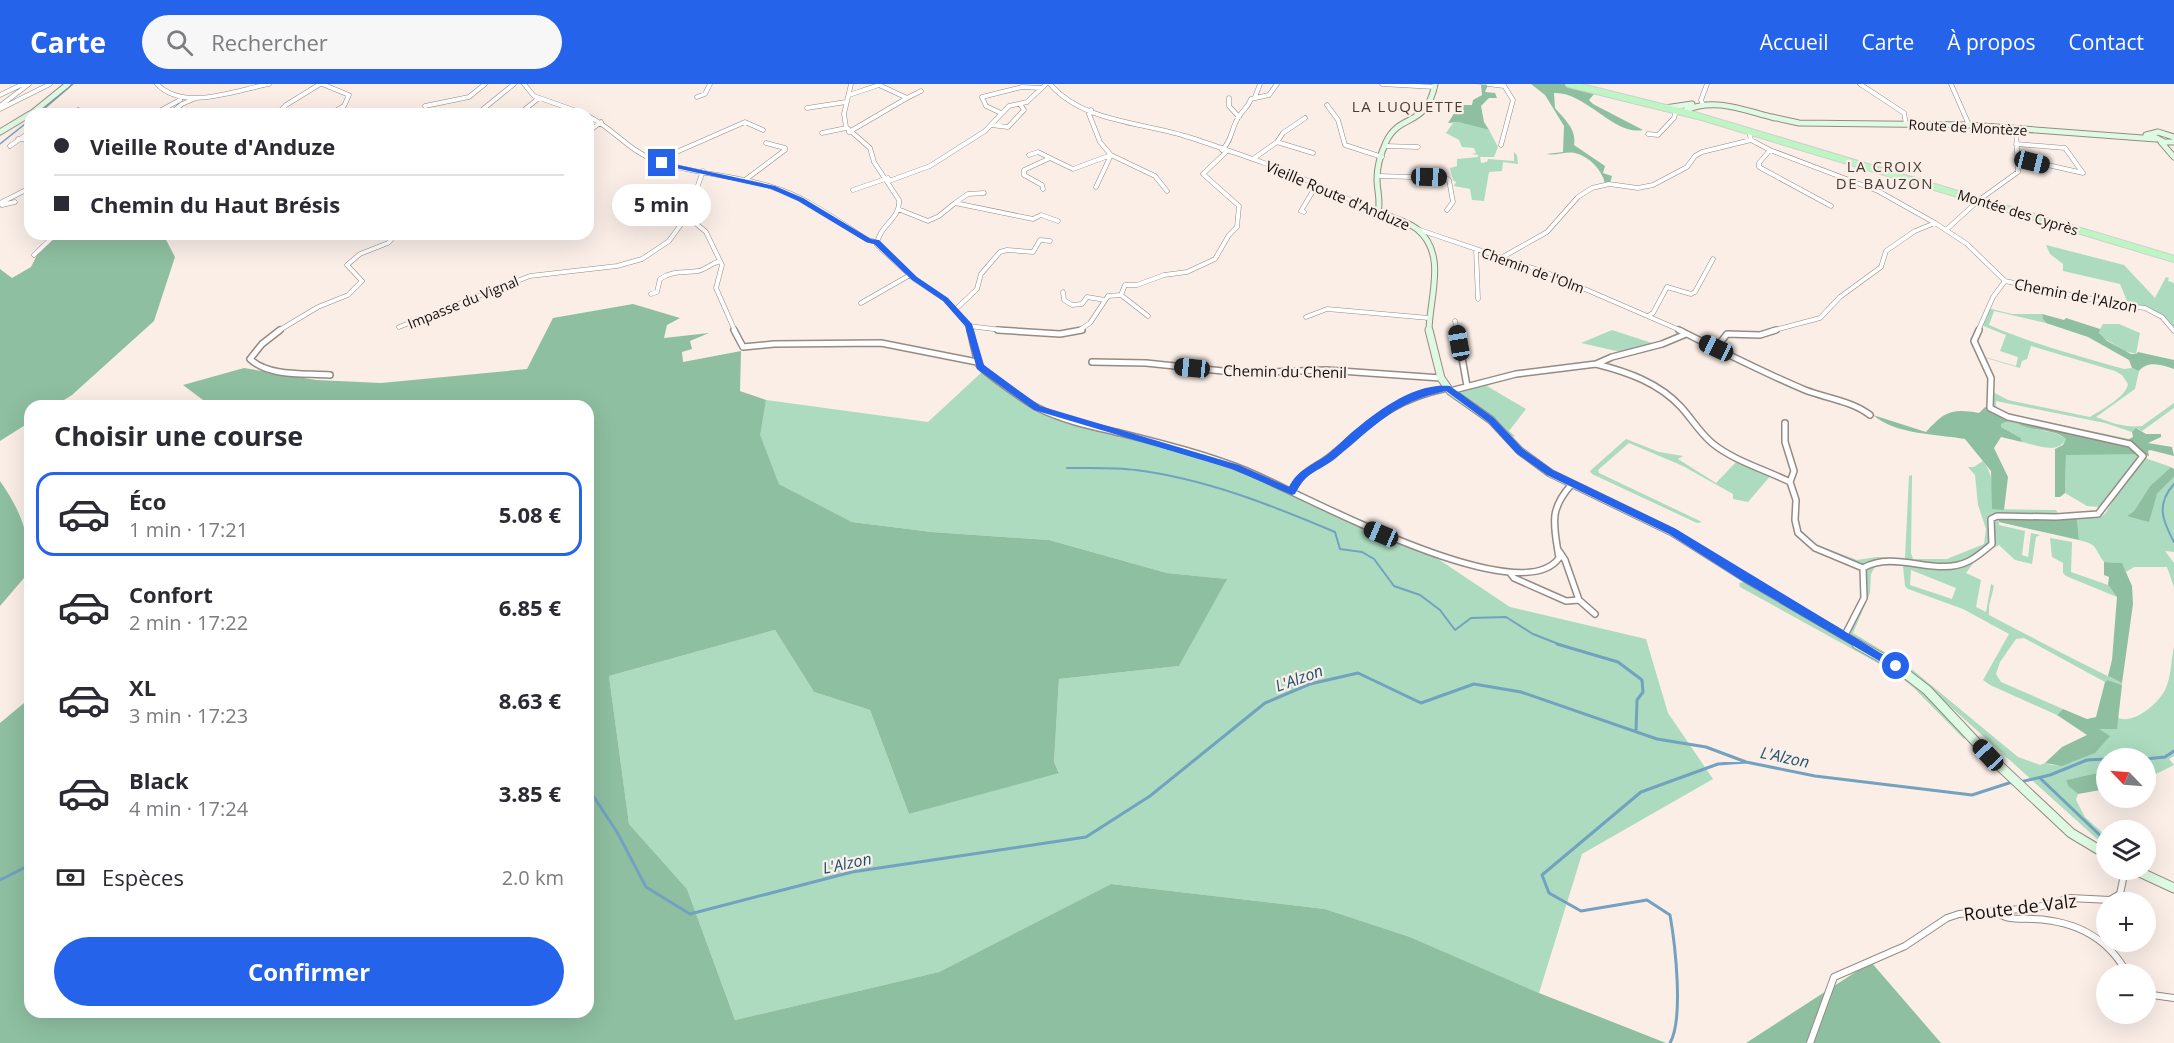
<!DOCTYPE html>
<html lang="fr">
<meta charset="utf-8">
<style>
:root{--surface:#fff;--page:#f7f7f7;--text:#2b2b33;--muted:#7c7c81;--line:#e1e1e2;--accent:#2563eb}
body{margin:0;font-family:"Open Sans",sans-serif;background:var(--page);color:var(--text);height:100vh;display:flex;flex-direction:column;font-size:22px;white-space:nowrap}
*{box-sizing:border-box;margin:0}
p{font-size:20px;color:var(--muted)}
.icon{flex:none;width:33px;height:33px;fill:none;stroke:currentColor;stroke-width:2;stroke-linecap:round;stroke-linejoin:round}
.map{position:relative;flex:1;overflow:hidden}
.panel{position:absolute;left:24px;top:316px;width:570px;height:618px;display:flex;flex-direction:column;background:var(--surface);border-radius:18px;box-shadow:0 6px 24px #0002}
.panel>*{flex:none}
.banner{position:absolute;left:24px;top:24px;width:570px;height:132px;border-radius:18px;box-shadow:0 6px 24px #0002;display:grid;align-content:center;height:132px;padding:0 30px;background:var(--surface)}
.needle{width:39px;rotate:295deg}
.buttons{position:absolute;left:2096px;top:664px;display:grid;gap:12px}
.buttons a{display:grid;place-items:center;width:60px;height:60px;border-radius:50%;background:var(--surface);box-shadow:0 6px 24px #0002;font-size:30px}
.end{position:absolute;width:27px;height:27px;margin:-14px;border:8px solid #2563eb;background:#fff;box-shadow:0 0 0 3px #fff}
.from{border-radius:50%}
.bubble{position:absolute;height:42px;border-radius:21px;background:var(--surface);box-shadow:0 6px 24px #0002;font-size:20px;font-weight:700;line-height:42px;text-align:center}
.car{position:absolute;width:18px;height:36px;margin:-18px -9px;border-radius:8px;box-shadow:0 0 4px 2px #0007;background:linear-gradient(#222 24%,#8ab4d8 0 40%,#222 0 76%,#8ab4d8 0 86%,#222 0)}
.banner b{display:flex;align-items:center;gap:21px;height:57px;font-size:22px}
.banner b+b{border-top:2px solid var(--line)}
.banner i{width:15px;height:15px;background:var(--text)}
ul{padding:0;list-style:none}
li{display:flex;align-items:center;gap:18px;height:84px;margin:0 12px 9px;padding:0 18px;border:3px solid transparent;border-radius:18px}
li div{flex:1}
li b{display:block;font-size:22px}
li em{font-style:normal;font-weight:700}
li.active{border-color:var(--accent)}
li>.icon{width:54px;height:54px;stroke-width:1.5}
h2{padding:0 30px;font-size:27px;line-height:72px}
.pay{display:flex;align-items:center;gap:15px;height:66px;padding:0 30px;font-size:22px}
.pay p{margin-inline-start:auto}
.cta{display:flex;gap:12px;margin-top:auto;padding:12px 30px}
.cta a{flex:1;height:69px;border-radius:36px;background:var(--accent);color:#fff;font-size:24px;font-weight:700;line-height:69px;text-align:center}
header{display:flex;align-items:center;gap:36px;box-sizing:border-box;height:84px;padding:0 30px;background:var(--accent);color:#fff}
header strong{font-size:28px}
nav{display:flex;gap:33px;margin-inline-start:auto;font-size:21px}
.search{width:420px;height:54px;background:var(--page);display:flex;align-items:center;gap:15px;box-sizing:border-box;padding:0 21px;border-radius:33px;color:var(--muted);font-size:22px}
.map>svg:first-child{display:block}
.green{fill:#acdbbf;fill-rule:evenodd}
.forest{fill:#8ebfa1}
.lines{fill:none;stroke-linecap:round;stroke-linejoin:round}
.stream-far2{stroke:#73a1c0;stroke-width:1.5}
.stream-far1{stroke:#73a1c0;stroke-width:2}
.stream{stroke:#73a1c0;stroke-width:3}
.street-far2-casing{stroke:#968b84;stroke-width:5}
.street-far1-casing{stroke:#968b84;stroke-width:8}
.street-casing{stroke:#968b84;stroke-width:8}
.secondary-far2-casing{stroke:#968b84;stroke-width:7}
.secondary-far1-casing{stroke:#968b84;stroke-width:9}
.secondary-casing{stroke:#968b84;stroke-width:11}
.primary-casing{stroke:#d0cfce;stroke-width:8}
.street-far2{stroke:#fff;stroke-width:4}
.street-far1{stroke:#fff;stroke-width:5}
.street{stroke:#fff;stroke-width:6}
.secondary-far2{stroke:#defae2;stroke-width:5}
.secondary-far1{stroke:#defae2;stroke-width:7}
.secondary{stroke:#defae2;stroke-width:9}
.primary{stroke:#bef5c5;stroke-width:6}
.route{fill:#2563eb}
.labels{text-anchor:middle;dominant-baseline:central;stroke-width:4.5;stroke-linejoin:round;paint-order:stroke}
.far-street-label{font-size:14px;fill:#120f0c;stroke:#faeee7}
.far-quarter-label{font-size:15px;letter-spacing:1.5px;fill:#463d37;stroke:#faeee7}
.street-label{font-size:15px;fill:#120f0c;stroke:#faeee7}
.water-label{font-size:16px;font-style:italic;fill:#1b5372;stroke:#faeee7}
.near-street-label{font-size:18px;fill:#120f0c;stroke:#faeee7}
</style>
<header>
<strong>Carte</strong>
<div class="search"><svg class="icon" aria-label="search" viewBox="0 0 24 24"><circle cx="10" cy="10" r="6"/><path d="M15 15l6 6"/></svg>Rechercher</div>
<nav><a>Accueil</a><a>Carte</a><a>À propos</a><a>Contact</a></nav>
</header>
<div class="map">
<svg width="2174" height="959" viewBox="0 0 2174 959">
<rect width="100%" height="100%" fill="#faeee7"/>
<path class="green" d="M1458,38L1489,46L1498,63L1494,73H1480L1481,79L1487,78L1488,75L1514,77V68L1517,71L1518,80L1503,78L1502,87L1489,88L1484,117L1472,116L1470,105L1454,102L1456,98L1453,96L1450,84L1457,82V75L1478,73V71L1472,70L1476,69L1474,64L1462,63L1459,56L1446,49L1453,39Z
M2046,161L2124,181L2155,214L2166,193L2169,194L2168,197L2174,199V247C2161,231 2149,224 2129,222L2120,200L2063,187V180L2050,170Z
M1987,224L2012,230H2042L2043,235L2046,239L1994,227L1989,241C2033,260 2078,272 2124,285L2132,284L2139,287L2135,305L2096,333C2111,339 2127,344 2142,342L2174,319V324L2142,347L2137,344L2132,348L2105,339L1996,317V324L2002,328L2129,355V359L1999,328L1992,322L1993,308L2008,316L2090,333C2101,326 2126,313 2128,300L2122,291L2115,287L2031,262L2027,275L2022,277L2020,284L1986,274L1985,273L2016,282L2018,273L2000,267L2006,251L1981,241Z
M2103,240H2119L2140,249L2136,270L2125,267L2100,252L2099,247Z
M1612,246L1655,260L1621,268L1581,259Z
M982,288L1033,324L1247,389L1429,469L1510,523L1646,555L1668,629L1713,695L1582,770L1539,909L1410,853L1325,825L1111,800L939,888L735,936L687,805L629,740L609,592L775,546L814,608L870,626L909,730L1059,688L1054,678L1059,595L1179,582L1226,495L1167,489L1049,456L932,448L852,438L779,400L759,351L766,316L928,338Z
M1506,294L1487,302L1526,325L1509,347L1515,352L1510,353L1455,308Z
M2010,336H2018C2031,350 2052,344 2066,355C2058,371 2037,361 2022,358L2021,354L2001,343V340Z
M1626,355L1659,368L1683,372L1678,375L1716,399L1739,375L1772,390L1748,418L1733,415V410L1683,382L1629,359L1598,386L1599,389L1702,438L1697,439L1592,390L1590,387Z
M2069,369L2140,370L2100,423L2087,422L2065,409L2066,371Z
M2145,374L2171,383L2150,402L2134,427L2127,432L2150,428L2157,410L2174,393V468L2165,467L2174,479V503L2167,483H2134L2126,488L2121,479L2104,478C2093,463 2099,461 2079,456L2077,434H2097L2105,430L2116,412Z
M1983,377C1995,393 1992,407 1992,425L2056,426L2061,435H1998L1999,441L2025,447L2022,471L2028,473L2031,449L2040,451L2036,453L2032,480L2015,476L1999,461L1980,470L1966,489L1981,496L1976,523L1986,528L1991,500L1994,502L1989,522V531C2033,554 2078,578 2122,599V601L2108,596L2105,598L2024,554L2016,555L2000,578L1996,590L2001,598L2063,625L2057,631L1990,601L1983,596L2009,550L1963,525L1908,505L1905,502L1903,482L1876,481L1871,490L1870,509L1853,549L1908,582L2018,673L2040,681L2045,679C2063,686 2077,674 2095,669L2098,644L2116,645L2118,634C2134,640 2157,621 2165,606C2171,595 2171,576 2174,563V672L2169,675L2174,681L2156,690L2145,680V675H2106V687L2066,696L2068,702L2078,710L2076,716L2085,733L2106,752V763L1931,605L1846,549L1864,514L1863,484L1819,465L1820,462L1857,476L1877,473L1905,474L1909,392L1912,391L1911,469L1913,475H1947L1984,460L1986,445L1978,421L1975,391L1968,383H1974ZM1911,486L1956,504L1952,515L1910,501Z
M2050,454L2072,458L2071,488L2108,501L2117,513L2066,492L2063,489V479L2052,473Z
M1746,498L1892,582L1943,627L1965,653L1964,655L1914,604L1894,588L1740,503L1739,499Z"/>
<path class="forest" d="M1477,0L1488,1L1485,8L1495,9L1497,14H1489L1481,22L1484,38L1489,46L1458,38L1448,39L1455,28L1462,29V21H1472L1473,16L1482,11L1481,1Z
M1531,0H1564L1594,10L1589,16L1593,20L1643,46C1614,52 1585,7 1554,9L1555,24C1564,35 1577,45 1574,61L1605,82L1603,89L1612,92L1610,99H1605C1601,85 1590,73 1575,69C1566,67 1556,72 1546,70L1563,68L1564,42L1545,11Z
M60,150H163L175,173L154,237L72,311L54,322H30V338L0,357V185L12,194L31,183L37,171Z
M633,220L680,234L667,241L664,254L709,249L690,257L692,265L682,268L683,278L741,267L740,307L766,316L760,351L779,400L852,438L932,448L1049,456L1167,489L1227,495L1179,582L1059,595L1054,678L1059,689L909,730L870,626L814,608L775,546L609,592L629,740L687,805L735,936L939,888L1111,800L1325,825L1410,853L1539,909L1666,959H0V639L30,614V928H588V322H211L183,301L244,284L316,296L381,299L527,285L553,234Z
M2042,230L2064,236L2066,234L2100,245L2099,249L2107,257L2131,270H2136L2138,268L2174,276V285C2162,281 2148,276 2139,287L2132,284L2129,276L2088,253L2046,239L2043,235Z
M1985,323L2011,336L2001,340V343L2021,354L2022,358L2001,353L1994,364L2008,393L2004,426L1992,425L1991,387L1965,355C1938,350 1896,351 1873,331L1926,348C1944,328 1951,324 1979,329Z
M2018,336L2132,363L2140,370L2066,371L2065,409L2060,413H2055V365L2063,361L2066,355C2053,344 2033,348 2019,340Z
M2136,344L2146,350H2161V353L2148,359L2172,363L2174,372L2150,366L2148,367L2149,372L2144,371L2139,363L2129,359V355L2133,353L2132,348Z
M2171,383L2174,385V393L2157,410L2149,438L2127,432L2134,427L2150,402Z
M0,397C21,427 30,451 30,487L0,522Z
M2004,433L2077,434L2079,456L1999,438L1998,434Z
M2104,478L2122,479L2132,502L2133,520L2122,599L2108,592L2112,576L2117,513L2108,501L2109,493L2104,491Z
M2108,596L2122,601L2117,645H2099L2110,652L2095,669L2062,682L2045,679L2062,663L2087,651L2057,631L2063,625L2087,635L2096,633L2105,598Z
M2106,687V705L2078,710L2068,702L2066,696Z
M1871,878L1941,959H1746Z"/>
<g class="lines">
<path class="stream-far2" d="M38,30L73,0
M0,60L30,36"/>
<path class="stream-far1" d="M1067,384C1090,384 1114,383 1136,386C1206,395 1271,421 1335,448L1340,465L1362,468L1374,475L1394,502L1420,511L1440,526L1455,546L1471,534L1506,533L1533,550L1561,561
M2174,400C2156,420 2162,436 2174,458"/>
<path class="stream" d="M1557,560L1618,578L1642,596L1643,608L1637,616L1636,647
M2145,675L2165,673L2174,667
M2041,695L2106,757
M2020,698L2050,691L2087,676L2106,675
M588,704L617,748L646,803L690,830L852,788L1086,753L1150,712L1265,619L1310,600L1358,589L1421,619L1474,600L1521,608L1657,655L1706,663L1746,678L1815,692L1972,711L2012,698
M0,796L30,781
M1670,959C1684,935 1675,859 1670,831L1647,816L1581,827L1549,809L1542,791L1641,708L1718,680L1746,678"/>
<defs>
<path id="street-far2" d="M157,0C184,28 236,6 269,0
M322,0L349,11L344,22L330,30
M524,0L534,12L585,30
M851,0L844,30L846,43L870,64L874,78L899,116C901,135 878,142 877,161L914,195L946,216L969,242L970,247
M1050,0C1082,38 1141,38 1185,52C1211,60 1238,70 1264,79C1302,93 1340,112 1378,128
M1382,0L1435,3
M1488,0L1504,2
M1860,0L1904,29L1906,40
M1951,0L1969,41
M0,11L23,0
M849,11L879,1L907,14L849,48
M697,13L705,10L710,0
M1255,13L1260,0
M907,14L921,7
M1229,14V22L1239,33
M1327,21L1338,36L1345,61L1382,73
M1703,21L1701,16L1707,0
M0,22L29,0
M425,22L469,13L485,0
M807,24L846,18
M0,25L50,0
M1091,26L1089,30L1100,58L1111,71L1155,92L1167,107
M1001,29L986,22L982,13L1022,3L1041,4
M72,30L78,26
M154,30L180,16
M170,30L182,20L196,14
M277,30L286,21L320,0
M477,30L514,0
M519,30L539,14
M555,30L565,24
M588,32C613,44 629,67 656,77C693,90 735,91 772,103C807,113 838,137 868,156L876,158
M991,41L1008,43L1024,26L1020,20
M1749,47L1751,56L1770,66L1878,107L1935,139L1915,147L1886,167L1881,183L1840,213L1820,234L1771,247
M588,48L601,38
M822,49L846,44
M1648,50L1658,51L1674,34L1676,27
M18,55H27
M1277,58L1283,49L1305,34
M2016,60L2065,64L2083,89L2017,74
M1501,61L1513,16L1503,0
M10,62L30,48
M1385,62L1418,63
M1222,66C1233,56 1231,42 1240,31C1244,25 1248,23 1251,15L1269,11L1277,0
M1770,66L1759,79V83L1831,122
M1029,71L1038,68L1050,74
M1253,75L1277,58L1313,69
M656,77L745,38L763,46
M703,87L687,132L706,148L722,181L716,204L735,247
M1378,92L1446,94L1449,96L1453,118L1447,126
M745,96L785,66V64L766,59
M889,97L930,82L985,47L1009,22L1027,18L1046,0
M1096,103L1111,71
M1043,105L1042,101L1024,91V86L1050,74L1073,85L1111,71
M853,106L888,94
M0,119L30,104
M955,119L968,110L984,109
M2,121L15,118
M898,125L928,137L939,132L955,119L1033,135L1041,131L1058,137
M1304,128L1301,127L1316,102
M1935,139L1967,160L2005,197L1993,213L1978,247
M1417,145L1550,190L1682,247
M1946,146L1979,116L2018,88L2016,45
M1476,165L1478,215
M34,171L56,150
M1501,174L1547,148L1578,113L1592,104L1609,100L1638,104L1653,101L1687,83L1695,72L1702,68L1751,56
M2005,197L2119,221L2145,224L2162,233L2174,247
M1063,208L1064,216L1072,221L1082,220L1087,213L1105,216
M651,210L657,208L660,195C673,186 684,189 698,187C705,186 712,179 720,177
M861,219L910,191
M955,226L977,205L981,190L1000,168L1007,166L1033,168L1040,156L1050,157
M1148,232L1121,211L1125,201H1137L1164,191L1187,188L1215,175L1229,151L1237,143L1239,122L1203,90L1226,68
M1648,232L1653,229L1667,203L1691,210L1695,208L1713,175
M1306,233L1327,225L1429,234
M1455,237L1457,247
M969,242L1010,247
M399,243L530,192L617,182L642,175L669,157L687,132
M278,247L318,223L348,211L362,197L347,181L360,170L388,159L391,156L390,150
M1078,247L1090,239L1108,212L1121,211"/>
<path id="street-far1" d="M280,246L262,260L250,275C269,293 305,289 330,291
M734,246L743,263L774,260L881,259L977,278
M970,246C973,257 975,271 979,281C982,287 1030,320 1038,324C1062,336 1090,342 1116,348C1160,359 1205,370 1247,387C1298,408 1519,530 1559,474C1554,441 1548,426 1572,400
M998,246L1060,250L1082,246
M1457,246L1467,302
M1679,246C1721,267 1762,288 1805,306C1826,314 1852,317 1870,331
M1716,264L1727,250L1760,251L1776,246
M1092,278L1146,279L1242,289L1326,286L1441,294
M1596,280C1628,288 1659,299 1681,323C1692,335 1700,349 1712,359C1734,377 1764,385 1790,398
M1450,307L1516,290L1596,280L1612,273L1662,260L1686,250
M1785,339V358L1794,387L1790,398L1796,416L1795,436L1798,449L1815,464L1863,484L1864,514L1845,551
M1292,408C1301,386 1315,385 1332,371C1374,337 1391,316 1447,304
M1559,467L1565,476L1579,516L1595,530
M1863,484C1896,465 1936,494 1969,477C1977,473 1985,466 1992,460L1991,435L1997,432L2056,433L2098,430L2143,372L2130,360L2008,333L1990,324L1991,294L1974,257L1979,246
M1510,489L1514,494L1566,517L1579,516"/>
<path id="street" d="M1998,829C2009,837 2021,834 2034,835C2075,837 2109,854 2128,891
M2145,910L2174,914
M1810,959L1834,893L1905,862L1947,834L1959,830L2035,824L2070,814L2110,816L2120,810L2125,786"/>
<path id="secondary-far2" d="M1665,24L1692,20
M1687,29L1686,26C1716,13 1745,27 1775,34
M31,30L68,0
M1772,33L1799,39L1969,41L2156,55
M0,48L30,30
M2146,51L2158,48L2174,53
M2153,52L2164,58H2174
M2161,58L2174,73
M1429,247C1429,215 1448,170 1417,145C1407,137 1390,133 1378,128C1381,117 1377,107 1377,95C1377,84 1381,69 1386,58C1400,28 1426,45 1435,0"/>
<path id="secondary-far1" d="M1429,246L1441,294L1450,307L1491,336L1520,367L1550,389L1672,448L1745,494L1860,561"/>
<path id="secondary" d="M1857,560L1896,582L1927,606L1988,671L2071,749L2106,770
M2135,786L2174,804"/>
<path id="primary" d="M1569,0L1698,32L2174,175"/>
</defs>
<use href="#street-far2" class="street-far2-casing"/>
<use href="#street-far1" class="street-far1-casing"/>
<use href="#street" class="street-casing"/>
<use href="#secondary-far2" class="secondary-far2-casing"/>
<use href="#secondary-far1" class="secondary-far1-casing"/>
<use href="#secondary" class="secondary-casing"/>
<use href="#primary" class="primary-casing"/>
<use href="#street-far2" class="street-far2"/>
<use href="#street-far1" class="street-far1"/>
<use href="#street" class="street"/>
<use href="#secondary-far2" class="secondary-far2"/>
<use href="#secondary-far1" class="secondary-far1"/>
<use href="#secondary" class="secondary"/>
<use href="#primary" class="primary"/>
</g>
<path class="route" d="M660,77L775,102L803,114L871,155L879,156L917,193L948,214L972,240L984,281L1040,322L1239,381L1289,403C1297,386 1313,381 1327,371C1336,364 1343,356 1351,349C1377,327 1415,298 1450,302L1494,334L1523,365L1553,386L1676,445L1902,582L1900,585H1893L1741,496L1669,450L1547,391L1516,369L1488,338L1446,307C1394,318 1375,342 1336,374C1316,390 1308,385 1295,410L1292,411L1232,385L1034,326L977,285L965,242L943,217L912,196L874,160L866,158L798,117L771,105L662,81Z"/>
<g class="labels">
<g class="far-street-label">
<text transform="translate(1968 43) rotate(3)">Route de Montèze</text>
<text transform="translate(2018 128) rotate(17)">Montée des Cyprès</text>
<text transform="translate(1533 186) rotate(20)">Chemin de l'Olm</text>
<text transform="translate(463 218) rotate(-22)">Impasse du Vignal</text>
</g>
<g class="far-quarter-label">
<text x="1408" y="22">LA LUQUETTE</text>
<text x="1885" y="82">LA CROIX<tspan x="1885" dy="17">DE BAUZON</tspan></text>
</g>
<g class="street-label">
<text transform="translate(1338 111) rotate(23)">Vieille Route d'Anduze</text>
<text transform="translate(2076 211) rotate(11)">Chemin de l'Alzon</text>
<text transform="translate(1285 287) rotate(1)">Chemin du Chenil</text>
</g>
<g class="water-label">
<text transform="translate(1299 594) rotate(-20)">L'Alzon</text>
<text transform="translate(1785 673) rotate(12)">L'Alzon</text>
<text transform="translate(847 779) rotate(-12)">L'Alzon</text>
</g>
<g class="near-street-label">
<text transform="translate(2020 823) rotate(-7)">Route de Valz</text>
</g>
</g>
</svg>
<div class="buttons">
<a><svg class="needle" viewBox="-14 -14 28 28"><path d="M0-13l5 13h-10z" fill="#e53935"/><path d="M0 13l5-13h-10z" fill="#7c7c81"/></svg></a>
<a><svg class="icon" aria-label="layers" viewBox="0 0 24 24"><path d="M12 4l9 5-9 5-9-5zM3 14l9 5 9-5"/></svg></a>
<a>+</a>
<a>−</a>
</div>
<i class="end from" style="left:1896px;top:582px"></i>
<i class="end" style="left:662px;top:79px"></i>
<div class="bubble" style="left:612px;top:100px;width:99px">5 min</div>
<i class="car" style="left:2032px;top:78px;rotate:104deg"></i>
<i class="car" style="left:1429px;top:93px;rotate:92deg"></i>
<i class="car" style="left:1459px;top:259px;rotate:350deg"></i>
<i class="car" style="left:1716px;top:264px;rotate:295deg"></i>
<i class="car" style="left:1192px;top:284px;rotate:276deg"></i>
<i class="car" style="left:1381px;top:450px;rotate:293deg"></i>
<i class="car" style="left:1988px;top:671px;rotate:317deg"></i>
<div class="banner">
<b><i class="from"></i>Vieille Route d'Anduze</b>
<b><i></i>Chemin du Haut Brésis</b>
</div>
<section class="panel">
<h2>Choisir une course</h2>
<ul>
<li class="active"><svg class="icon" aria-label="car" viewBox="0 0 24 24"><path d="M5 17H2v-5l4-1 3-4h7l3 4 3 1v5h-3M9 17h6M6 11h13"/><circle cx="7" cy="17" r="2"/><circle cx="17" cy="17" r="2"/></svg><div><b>Éco</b><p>1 min · 17:21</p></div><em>5.08 €</em></li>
<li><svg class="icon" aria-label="car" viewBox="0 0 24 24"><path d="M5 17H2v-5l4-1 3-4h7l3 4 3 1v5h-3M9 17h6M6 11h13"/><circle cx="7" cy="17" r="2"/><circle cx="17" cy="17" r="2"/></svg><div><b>Confort</b><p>2 min · 17:22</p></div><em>6.85 €</em></li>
<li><svg class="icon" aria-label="car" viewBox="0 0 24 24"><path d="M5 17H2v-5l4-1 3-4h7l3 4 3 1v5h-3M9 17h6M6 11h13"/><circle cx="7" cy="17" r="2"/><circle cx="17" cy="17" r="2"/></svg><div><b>XL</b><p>3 min · 17:23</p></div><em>8.63 €</em></li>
<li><svg class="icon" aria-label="car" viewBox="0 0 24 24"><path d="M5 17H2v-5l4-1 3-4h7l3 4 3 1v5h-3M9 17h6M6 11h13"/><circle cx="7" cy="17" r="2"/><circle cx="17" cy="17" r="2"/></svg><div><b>Black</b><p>4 min · 17:24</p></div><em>3.85 €</em></li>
</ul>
<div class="pay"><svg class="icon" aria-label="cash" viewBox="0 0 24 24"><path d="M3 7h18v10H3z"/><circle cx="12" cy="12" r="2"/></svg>Espèces<p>2.0 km</p></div>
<div class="cta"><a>Confirmer</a></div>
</section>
</div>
